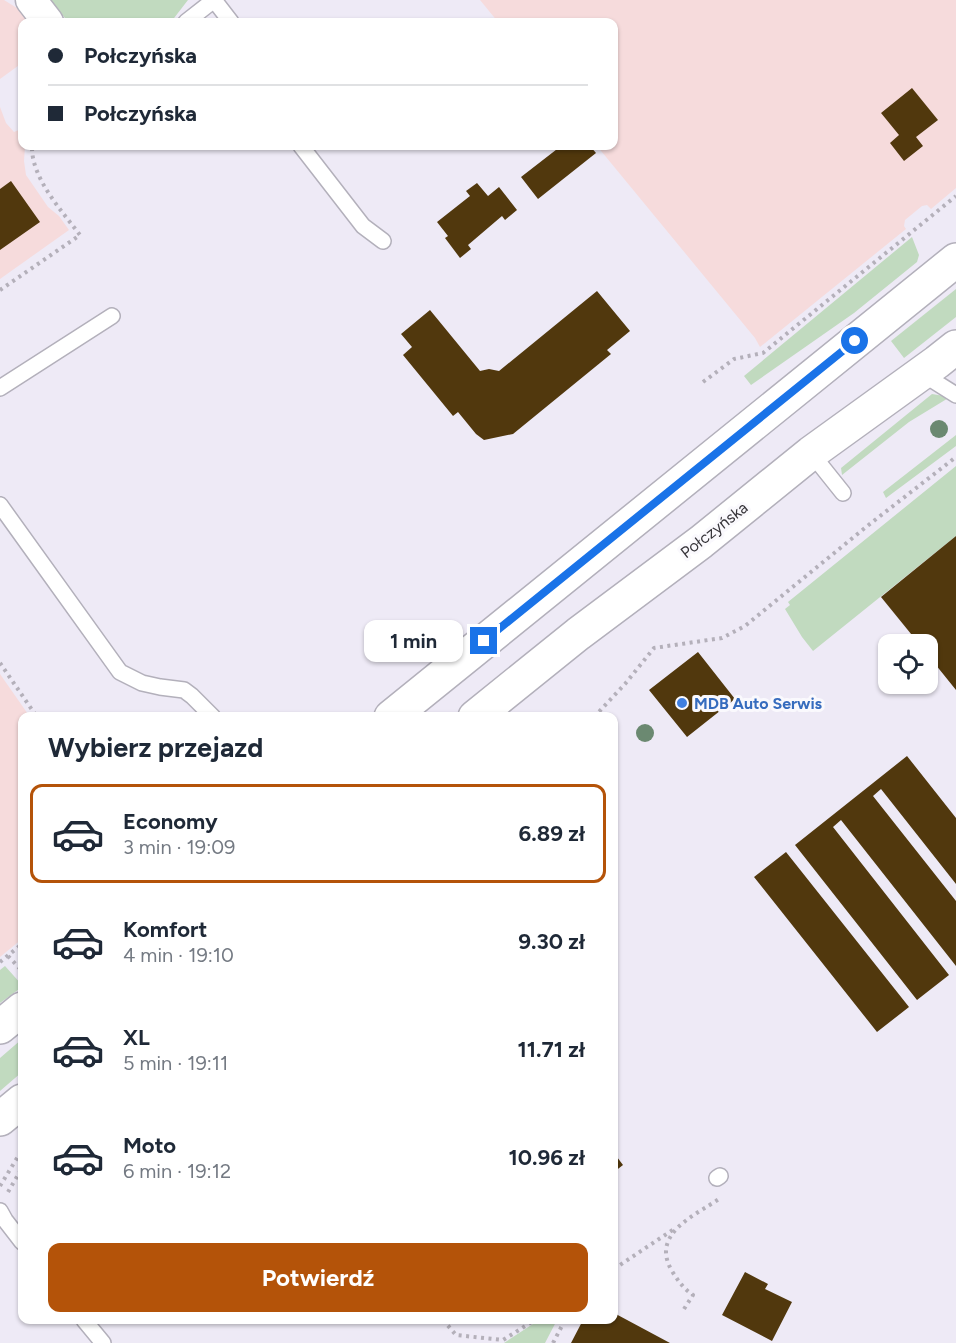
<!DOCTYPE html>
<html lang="pl">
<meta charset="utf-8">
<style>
:root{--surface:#fff;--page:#f6f6f7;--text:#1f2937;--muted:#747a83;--line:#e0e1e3;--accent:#b45309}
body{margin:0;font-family:Figtree,sans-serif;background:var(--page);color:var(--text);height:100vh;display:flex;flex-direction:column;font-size:22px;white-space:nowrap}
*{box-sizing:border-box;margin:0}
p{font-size:20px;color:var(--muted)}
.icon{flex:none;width:33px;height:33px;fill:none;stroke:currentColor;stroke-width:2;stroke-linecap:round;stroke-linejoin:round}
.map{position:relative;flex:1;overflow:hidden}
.side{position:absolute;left:18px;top:712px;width:600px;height:612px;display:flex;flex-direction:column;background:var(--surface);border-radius:12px;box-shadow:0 2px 4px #0004}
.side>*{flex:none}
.hud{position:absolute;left:18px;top:18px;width:600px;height:132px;border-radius:12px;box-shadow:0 2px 4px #0004;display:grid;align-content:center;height:132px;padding:0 30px;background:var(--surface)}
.buttons{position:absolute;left:878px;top:634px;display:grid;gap:12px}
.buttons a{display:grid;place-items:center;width:60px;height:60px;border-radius:12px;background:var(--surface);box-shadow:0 2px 4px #0004;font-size:30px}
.end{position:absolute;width:27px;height:27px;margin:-14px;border:8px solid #1a73e8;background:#fff;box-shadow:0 0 0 3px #fff}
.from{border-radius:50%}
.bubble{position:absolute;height:42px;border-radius:12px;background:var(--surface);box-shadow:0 2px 4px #0004;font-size:20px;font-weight:700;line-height:42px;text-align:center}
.hud b{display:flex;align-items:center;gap:21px;height:57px;font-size:22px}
.hud b+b{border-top:2px solid var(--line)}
.hud i{width:15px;height:15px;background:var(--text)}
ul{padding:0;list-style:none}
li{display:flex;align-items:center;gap:18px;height:99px;margin:0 12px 9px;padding:0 18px;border:3px solid transparent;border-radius:12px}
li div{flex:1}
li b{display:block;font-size:22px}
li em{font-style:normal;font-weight:700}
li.on{border-color:var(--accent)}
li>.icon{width:54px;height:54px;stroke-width:1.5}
h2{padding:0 30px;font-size:27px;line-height:72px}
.cta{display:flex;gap:12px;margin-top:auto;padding:12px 30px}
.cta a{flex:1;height:69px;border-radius:12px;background:var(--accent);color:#fff;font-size:24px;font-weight:700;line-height:69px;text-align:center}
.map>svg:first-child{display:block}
.industrial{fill:#f6dbdc}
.green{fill:#c1dabf}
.building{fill:#51380d}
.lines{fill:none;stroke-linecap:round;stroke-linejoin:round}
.lane-casing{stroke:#b3b0bb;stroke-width:18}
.street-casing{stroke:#b3b0bb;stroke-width:33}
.secondary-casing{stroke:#b3b0bb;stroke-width:36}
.path{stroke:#b4b0ba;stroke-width:4;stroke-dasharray:3 4.5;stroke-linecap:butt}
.lane{stroke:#fff;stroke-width:15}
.street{stroke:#fff;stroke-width:30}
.secondary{stroke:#fff;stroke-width:33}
.tree{fill:#6b8971}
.route{stroke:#1a73e8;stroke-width:8}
.shop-dot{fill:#3f7fe0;stroke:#faf9fd;stroke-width:2}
.labels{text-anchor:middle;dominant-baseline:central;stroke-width:6;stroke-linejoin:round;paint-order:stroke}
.street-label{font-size:16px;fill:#353338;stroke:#faf9fd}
.shop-label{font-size:16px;font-weight:bold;fill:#366cbe;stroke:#faf9fd;text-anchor:start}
</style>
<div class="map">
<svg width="956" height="1343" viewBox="0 0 956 1343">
<rect width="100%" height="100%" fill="#eeeaf6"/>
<path class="industrial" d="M0,0H4L25,13L31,22H22V63L0,79V82Z
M480,0H956V188L931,209L927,205L922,206L905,220L904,226L906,229L760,347L755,338L597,146H614V22H498Z
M0,107L6,123L14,132L21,129L22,136V146H25L24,161L26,175L48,207L59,216L69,230L0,279Z
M0,674L30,717H22V939L0,957Z"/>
<path class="green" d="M51,0H188L171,22H68Z
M912,237L919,255L917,262L854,313L751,385L744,376Z
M956,289V317L904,358L891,341Z
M932,394L950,397L909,422L842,475L841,468Z
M956,435V446L886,498L883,492Z
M956,466V536L813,651L802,637L785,609L790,605L788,602Z
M5,966L22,985V987L0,1003V970Z
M22,1039V1072L0,1091V1058Z
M539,1320H557L545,1343H504Z"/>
<path class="building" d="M912,88L938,120L916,137L923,146L904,161L890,143L899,135L881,113Z
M561,146H590L596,153L538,199L521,177Z
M11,181L40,222L0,250V189Z
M477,183L488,196L499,187L517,210L505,220L502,216L468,245L471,249L460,258L445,238L448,236L437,222L470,196L466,191Z
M597,291L630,331L607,350L611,354L513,434L484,440L476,434L458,412L453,416L403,355L412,347L401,334L430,310L480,371L489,369L499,371Z
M956,536V690L927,654V645H920L881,597Z
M698,652L735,699L687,737L649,690Z
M907,756L956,818V884L881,789L873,796L956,901V966L841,820L833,827L949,975L917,1000L795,845Z
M786,852L909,1007L877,1032L754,877Z
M614,1153L623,1165L614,1172Z
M745,1272L768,1284L765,1289L792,1302L772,1341L722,1315Z
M614,1313L670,1343H571L583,1320H614Z"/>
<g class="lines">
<defs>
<path id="lane" d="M186,22L214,0L231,22
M301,146L363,226L383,241
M921,373L956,395
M0,388L112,316
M811,453L843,493
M0,505L120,672L142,683L160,687L184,690L192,696L213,717
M717,1178L720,1176
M0,1211L5,1220L22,1242
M84,1320L103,1343"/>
<path id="street" d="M31,0L48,22"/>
<path id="secondary" d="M391,717L956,260
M475,717L578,634L701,542L811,453L937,362L956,347
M0,1027L22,1009
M0,1119L22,1101"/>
</defs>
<use href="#lane" class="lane-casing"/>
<use href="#street" class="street-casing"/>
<use href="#secondary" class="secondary-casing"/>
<path class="path" d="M0,290L80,235C62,211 31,178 32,146
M703,382L734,359L763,353L956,196
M0,663L37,717
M594,717L625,684L654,648L722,638L745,626L866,527L956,457
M8,956L22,971
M0,962L22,944
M0,1186L22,1150
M8,1192L22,1168
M614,1269L674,1229
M684,1309L693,1295C684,1289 678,1281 672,1271C650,1234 694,1216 719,1199
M443,1320L456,1335L503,1340L535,1320
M553,1343L565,1320"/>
<use href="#lane" class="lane"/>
<use href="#street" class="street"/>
<use href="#secondary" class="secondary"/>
</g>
<g class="tree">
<circle cx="939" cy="429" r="9"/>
<circle cx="645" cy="733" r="9"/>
</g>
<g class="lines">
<path class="route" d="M484,641L855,341"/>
</g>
<circle class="shop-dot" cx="682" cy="703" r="6"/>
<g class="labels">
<g class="street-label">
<text transform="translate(714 530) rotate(-38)">Połczyńska</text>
</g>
<g class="shop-label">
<text x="694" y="703">MDB Auto Serwis</text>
</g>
</g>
</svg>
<div class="buttons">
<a><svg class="icon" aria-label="locate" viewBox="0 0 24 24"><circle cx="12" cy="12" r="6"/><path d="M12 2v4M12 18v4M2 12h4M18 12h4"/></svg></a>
</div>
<i class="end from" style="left:855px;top:341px"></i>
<i class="end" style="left:484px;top:641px"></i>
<div class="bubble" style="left:364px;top:620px;width:99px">1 min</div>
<div class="hud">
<b><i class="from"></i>Połczyńska</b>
<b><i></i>Połczyńska</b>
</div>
<section class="side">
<h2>Wybierz przejazd</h2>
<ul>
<li class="on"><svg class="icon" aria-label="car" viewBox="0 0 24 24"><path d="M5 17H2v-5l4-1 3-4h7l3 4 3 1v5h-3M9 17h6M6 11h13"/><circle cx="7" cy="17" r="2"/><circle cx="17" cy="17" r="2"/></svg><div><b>Economy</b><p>3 min · 19:09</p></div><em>6.89 zł</em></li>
<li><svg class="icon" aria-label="car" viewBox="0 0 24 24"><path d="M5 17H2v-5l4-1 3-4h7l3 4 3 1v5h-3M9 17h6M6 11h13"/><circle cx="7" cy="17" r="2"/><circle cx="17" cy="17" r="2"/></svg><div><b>Komfort</b><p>4 min · 19:10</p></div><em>9.30 zł</em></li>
<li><svg class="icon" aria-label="car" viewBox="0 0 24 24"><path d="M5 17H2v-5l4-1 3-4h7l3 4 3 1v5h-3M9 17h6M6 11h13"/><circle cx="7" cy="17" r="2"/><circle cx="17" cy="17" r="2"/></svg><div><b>XL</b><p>5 min · 19:11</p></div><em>11.71 zł</em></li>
<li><svg class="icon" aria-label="car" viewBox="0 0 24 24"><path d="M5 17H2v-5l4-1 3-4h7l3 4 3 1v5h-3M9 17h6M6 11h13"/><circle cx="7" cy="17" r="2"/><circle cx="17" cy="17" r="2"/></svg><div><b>Moto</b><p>6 min · 19:12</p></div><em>10.96 zł</em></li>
</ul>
<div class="cta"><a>Potwierdź</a></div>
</section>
</div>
